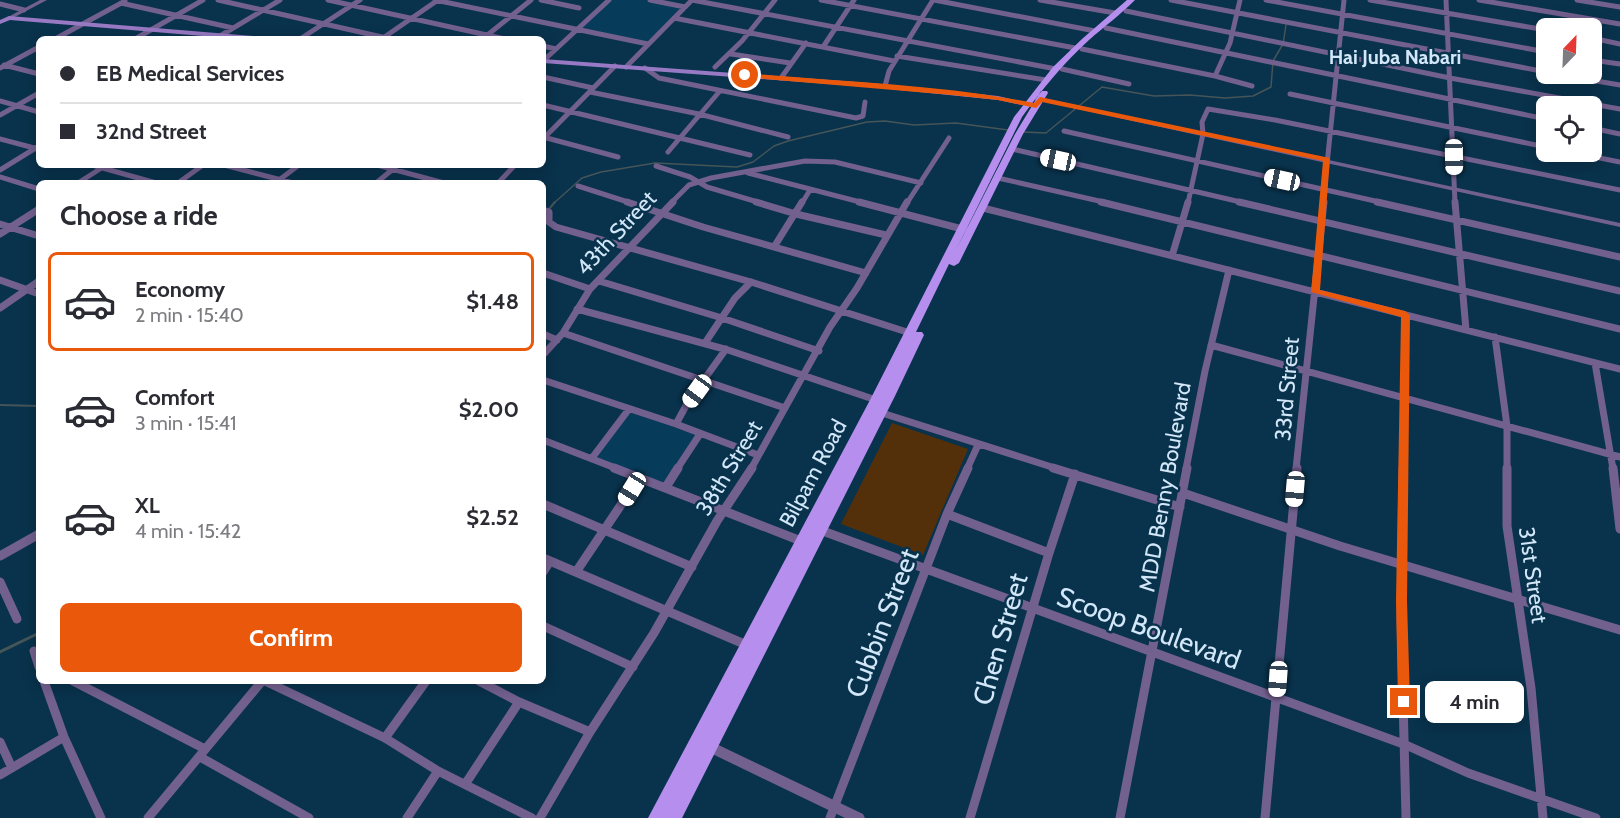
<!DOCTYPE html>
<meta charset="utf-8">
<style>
:root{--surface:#fff;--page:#f2f2f3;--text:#2b2b33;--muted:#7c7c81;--line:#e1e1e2;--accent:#ea580c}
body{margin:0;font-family:Cabin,sans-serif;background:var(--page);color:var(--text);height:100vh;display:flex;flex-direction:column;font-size:22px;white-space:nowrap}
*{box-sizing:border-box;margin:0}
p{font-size:20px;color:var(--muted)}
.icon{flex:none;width:33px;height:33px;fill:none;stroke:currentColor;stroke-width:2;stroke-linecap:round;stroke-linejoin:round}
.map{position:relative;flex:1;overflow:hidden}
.drawer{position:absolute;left:36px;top:180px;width:510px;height:504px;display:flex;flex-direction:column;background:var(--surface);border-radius:9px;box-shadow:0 3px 15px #0003}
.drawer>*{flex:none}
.hud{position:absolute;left:36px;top:36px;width:510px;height:132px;border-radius:9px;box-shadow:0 3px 15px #0003;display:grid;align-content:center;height:132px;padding:0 24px;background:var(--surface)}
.needle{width:39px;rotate:23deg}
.tools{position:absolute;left:1536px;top:18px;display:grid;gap:12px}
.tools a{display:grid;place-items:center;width:66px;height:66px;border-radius:9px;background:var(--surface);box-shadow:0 3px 15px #0003;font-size:30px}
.end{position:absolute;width:27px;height:27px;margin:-14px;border:8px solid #ea580c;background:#fff;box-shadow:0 0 0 3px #fff}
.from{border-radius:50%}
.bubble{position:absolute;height:42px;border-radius:9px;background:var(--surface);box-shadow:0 3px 15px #0003;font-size:20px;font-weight:800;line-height:42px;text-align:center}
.car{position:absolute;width:18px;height:36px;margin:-18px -9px;border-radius:8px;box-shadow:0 0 4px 2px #0007;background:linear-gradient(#fff 24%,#345 0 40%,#fff 0 76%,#345 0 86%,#fff 0)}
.hud b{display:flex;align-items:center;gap:21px;height:57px;font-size:22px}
.hud b+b{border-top:2px solid var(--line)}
.hud i{width:15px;height:15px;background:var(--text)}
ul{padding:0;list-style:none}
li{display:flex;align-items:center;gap:18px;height:99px;margin:0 12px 9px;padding:0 12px;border:3px solid transparent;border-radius:9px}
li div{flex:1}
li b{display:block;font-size:22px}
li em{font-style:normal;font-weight:800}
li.selected{border-color:var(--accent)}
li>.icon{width:54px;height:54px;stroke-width:1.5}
h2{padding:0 24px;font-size:27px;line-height:72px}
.cta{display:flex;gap:12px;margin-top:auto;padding:12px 24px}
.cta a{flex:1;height:69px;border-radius:9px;background:var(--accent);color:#fff;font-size:24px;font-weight:800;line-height:69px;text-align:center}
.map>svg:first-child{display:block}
.built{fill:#073b5a}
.green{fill:#54300a}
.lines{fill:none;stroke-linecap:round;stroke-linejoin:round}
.stream-far2{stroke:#455558;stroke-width:1.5}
.stream-far1{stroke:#455558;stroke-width:2}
.stream{stroke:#455558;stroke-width:3}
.minor-far2{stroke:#72608f;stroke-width:5}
.minor-far1{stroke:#72608f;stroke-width:7}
.minor{stroke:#72608f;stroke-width:9}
.tertiary{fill:#72608f;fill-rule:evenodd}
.secondary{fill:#987ac4;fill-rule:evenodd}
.primary{fill:#b58eee;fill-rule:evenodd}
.route{fill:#ea580c}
.labels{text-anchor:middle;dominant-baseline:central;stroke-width:5;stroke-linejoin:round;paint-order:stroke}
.far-neighbourhood-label{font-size:20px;font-weight:bold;fill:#d2e7f8;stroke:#09324c}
.street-label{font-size:22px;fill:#d2e7f8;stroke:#09324c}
.near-street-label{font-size:27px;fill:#d2e7f8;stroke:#09324c}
</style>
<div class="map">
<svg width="1620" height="818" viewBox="0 0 1620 818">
<rect width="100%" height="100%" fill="#09324c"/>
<path class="built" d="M612,0H645L682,7L646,43L577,29Z
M631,412L695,435L665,485L597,458L611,434Z"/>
<path class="green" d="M892,423L968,449L923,555L841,524Z"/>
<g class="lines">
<path class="stream-far2" d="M1023,132L1046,133L1102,87L1154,96L1190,95L1225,98L1253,96L1271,87L1273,61L1283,44L1286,25
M554,203L582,178L601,172L655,163L737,167L753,162L774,146L788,141L867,122L885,121L914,125L956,123L1008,130"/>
<path class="stream-far1" d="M549,209L555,202
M0,405L39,406"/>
<path class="stream" d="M0,652L39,633"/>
<path class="minor-far2" d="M218,0L391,39
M328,0L505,39
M435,0L648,44
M541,0L579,8
M650,0L685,7
M821,0L1075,48
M934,0L1095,31
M1040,0L1115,13
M1171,0L1546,72
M1266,0L1546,52
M1370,0L1546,30
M1446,0L1455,203
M1479,0L1620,24
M1577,0L1620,7
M121,3L233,28
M0,4L24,10
M1126,11L1450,78L1620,109
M674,18L894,61
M1106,28L1546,119
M485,37L531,0
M383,38L438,0
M1592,38L1620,44
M55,39L125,1
M135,39L203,0
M215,39L280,0
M300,39L360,0
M543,46L556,49
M823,47L854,0
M1082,49L1215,76L1252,86
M731,54L790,63
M897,56L1046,80
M1592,60L1620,64
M543,61L609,0
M4,65L39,74
M626,67L692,0L1056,69
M715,67L742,41L775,0
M0,68L39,47
M645,68L659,78L856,118L863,116L865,102
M1062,69L1129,84
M1556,74L1620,85
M1215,76L1230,43L1240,0
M543,77L593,88
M781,78L806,43
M885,86L889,71L933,0
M590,92L699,114L788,137
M1290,94L1546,147
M0,101L39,112
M543,105L750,155
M0,115L39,93
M1592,128L1620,134
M1064,131L1384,203
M543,137L618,157
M0,139L38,149
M543,139L615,66
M1012,149L1245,203
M668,152L719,92
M1570,152L1620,162
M92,165L156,183
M224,165L293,183
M377,165L444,183
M656,166L690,177L707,187L761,203
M0,170L39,146
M748,173L864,203
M0,177L39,189
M998,178L1108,203
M279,180L299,165
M78,183L103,167
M178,183L203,165
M376,183L398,165
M498,183L515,165
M578,186L631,203
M671,203L689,185L711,178L805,161L835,162L921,183
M802,203L810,190
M907,203L949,138
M1188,203L1203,134L1202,122L1208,109L1275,120L1620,190
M1323,203L1344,0"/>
<path class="minor-far1" d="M627,202L703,227L866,273
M756,202L796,214L886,235
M859,202L966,230
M1101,202L1620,329
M1239,202L1620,291
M1377,202L1620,257
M1455,202L1466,330
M983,208L1620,369
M543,210L549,212V222L556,227L751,282L910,333
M0,224L39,236
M0,234L39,209
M774,247L802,202
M1172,256L1188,202
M543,273L590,289
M0,280L39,294
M599,281L722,318L819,351
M0,308L39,281
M577,309L728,350L876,400
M563,333L785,408
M543,334L557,340
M1495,337L1507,426V469
M705,343L735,298L751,282
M1211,345L1620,457
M543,355L563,333L590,289L673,202
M1595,363L1613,469
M543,380L676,424L758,455
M882,413L1058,469
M676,424L688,402L726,349
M543,440L618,469
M592,458L629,409
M677,469L700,434
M751,469L830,327L857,288L907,202
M967,469L978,445
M1186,469L1205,371L1229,270
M1296,469L1324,202
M1403,469L1405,315"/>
<path class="minor" d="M614,468L801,541
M1053,468L1180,507
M1403,468L1401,619L1406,818
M1507,468V526L1531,688L1543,818
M1613,468L1620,529
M666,487L678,468
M1183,493L1340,546L1620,630
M543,504L692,567
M947,514L1049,553
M820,530L1406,745L1468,773L1596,818
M0,556L39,534
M543,558L749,646
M543,572L550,561
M576,572L639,478
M0,582L17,619
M543,626L633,667
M34,651L39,667
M44,681L64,737L101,818
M73,681L205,749
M265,681L385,738L438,771L532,818
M479,681L519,702L590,732
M385,738L426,681
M0,742L12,768
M200,757L309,818
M0,775L64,737
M466,783L519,702
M148,818L262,681
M407,818L438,771
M540,818L590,732L654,633L717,521L752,468
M830,818L947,514L968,468
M970,818L1049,553L1075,474
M1120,818L1187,468
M1265,818L1297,468"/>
<path class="tertiary" d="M40,0H47L11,19L6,18Z
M1034,96L1620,223V227L1032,99L1031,98Z
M708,740L863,814L865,818H845L704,750L702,746L704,742Z"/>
<path class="secondary" d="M9,16L264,37L267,39H239L10,20L0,24V20Z
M543,59L870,83L998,96L1040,106L1036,108L998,100L870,87L543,63Z"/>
<path class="primary" d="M1127,0H1135C1121,14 1104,27 1089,40C1064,63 1042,89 1022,117L957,248L1015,134L1041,91H1047L1048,93L1023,134L959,263L954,266L949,264L916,332H922L924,335L895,396L682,818H648L870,400L1014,117L1053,67L1082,39Z"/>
</g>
<path class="route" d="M745,73C841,82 939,84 1034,103L1040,97L1330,158L1320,290L1405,311L1410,315L1407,601L1410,702L1409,706H1400L1398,702L1396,601L1401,317L1311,292L1323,161L1042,102L1036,108L998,100L952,95L743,77Z"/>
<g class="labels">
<g class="far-neighbourhood-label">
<text x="1395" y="57">Hai Juba Nabari</text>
</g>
<g class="street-label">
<text transform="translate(616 233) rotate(-47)">43th Street</text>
<text transform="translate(1287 389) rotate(-85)">33rd Street</text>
<text transform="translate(729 468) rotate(-59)">38th Street</text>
<text transform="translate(813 473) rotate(-62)">Bilpam Road</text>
<text transform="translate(1165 487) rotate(-80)">MDD Benny Boulevard</text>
<text transform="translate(1533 575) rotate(82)">31st Street</text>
</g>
<g class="near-street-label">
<text transform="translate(882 623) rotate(-69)">Cubbin Street</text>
<text transform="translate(1149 628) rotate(20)">Scoop Boulevard</text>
<text transform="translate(1000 639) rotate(-74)">Chen Street</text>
</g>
</g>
</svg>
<div class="tools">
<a><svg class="needle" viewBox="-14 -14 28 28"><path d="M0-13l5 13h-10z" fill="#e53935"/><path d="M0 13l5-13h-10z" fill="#7c7c81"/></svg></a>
<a><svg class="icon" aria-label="locate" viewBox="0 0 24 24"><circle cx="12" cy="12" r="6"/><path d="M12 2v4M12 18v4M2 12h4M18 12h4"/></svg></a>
</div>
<i class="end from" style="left:745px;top:75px"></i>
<i class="end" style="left:1404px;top:702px"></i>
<div class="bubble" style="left:1425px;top:681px;width:99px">4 min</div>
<i class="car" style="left:1454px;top:157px;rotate:179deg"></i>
<i class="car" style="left:1058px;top:160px;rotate:282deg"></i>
<i class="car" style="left:1282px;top:180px;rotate:282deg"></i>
<i class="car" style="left:697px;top:391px;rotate:216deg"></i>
<i class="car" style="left:632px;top:489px;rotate:212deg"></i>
<i class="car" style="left:1295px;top:489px;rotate:185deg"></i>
<i class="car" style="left:1278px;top:679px;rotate:184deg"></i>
<div class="hud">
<b><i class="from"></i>EB Medical Services</b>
<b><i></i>32nd Street</b>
</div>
<section class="drawer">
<h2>Choose a ride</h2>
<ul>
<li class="selected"><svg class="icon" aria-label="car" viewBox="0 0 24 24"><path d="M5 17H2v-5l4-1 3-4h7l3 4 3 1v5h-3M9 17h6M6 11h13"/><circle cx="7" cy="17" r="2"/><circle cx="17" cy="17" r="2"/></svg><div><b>Economy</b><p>2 min · 15:40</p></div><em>$1.48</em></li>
<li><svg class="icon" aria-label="car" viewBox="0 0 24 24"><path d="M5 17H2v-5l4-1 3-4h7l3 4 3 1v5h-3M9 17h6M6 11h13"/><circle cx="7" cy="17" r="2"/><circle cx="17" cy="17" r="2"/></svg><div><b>Comfort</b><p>3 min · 15:41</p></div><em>$2.00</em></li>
<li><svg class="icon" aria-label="car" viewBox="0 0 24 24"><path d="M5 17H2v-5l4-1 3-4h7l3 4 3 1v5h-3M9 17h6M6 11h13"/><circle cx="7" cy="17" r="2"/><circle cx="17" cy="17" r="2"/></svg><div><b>XL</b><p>4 min · 15:42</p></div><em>$2.52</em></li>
</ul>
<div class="cta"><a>Confirm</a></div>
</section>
</div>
